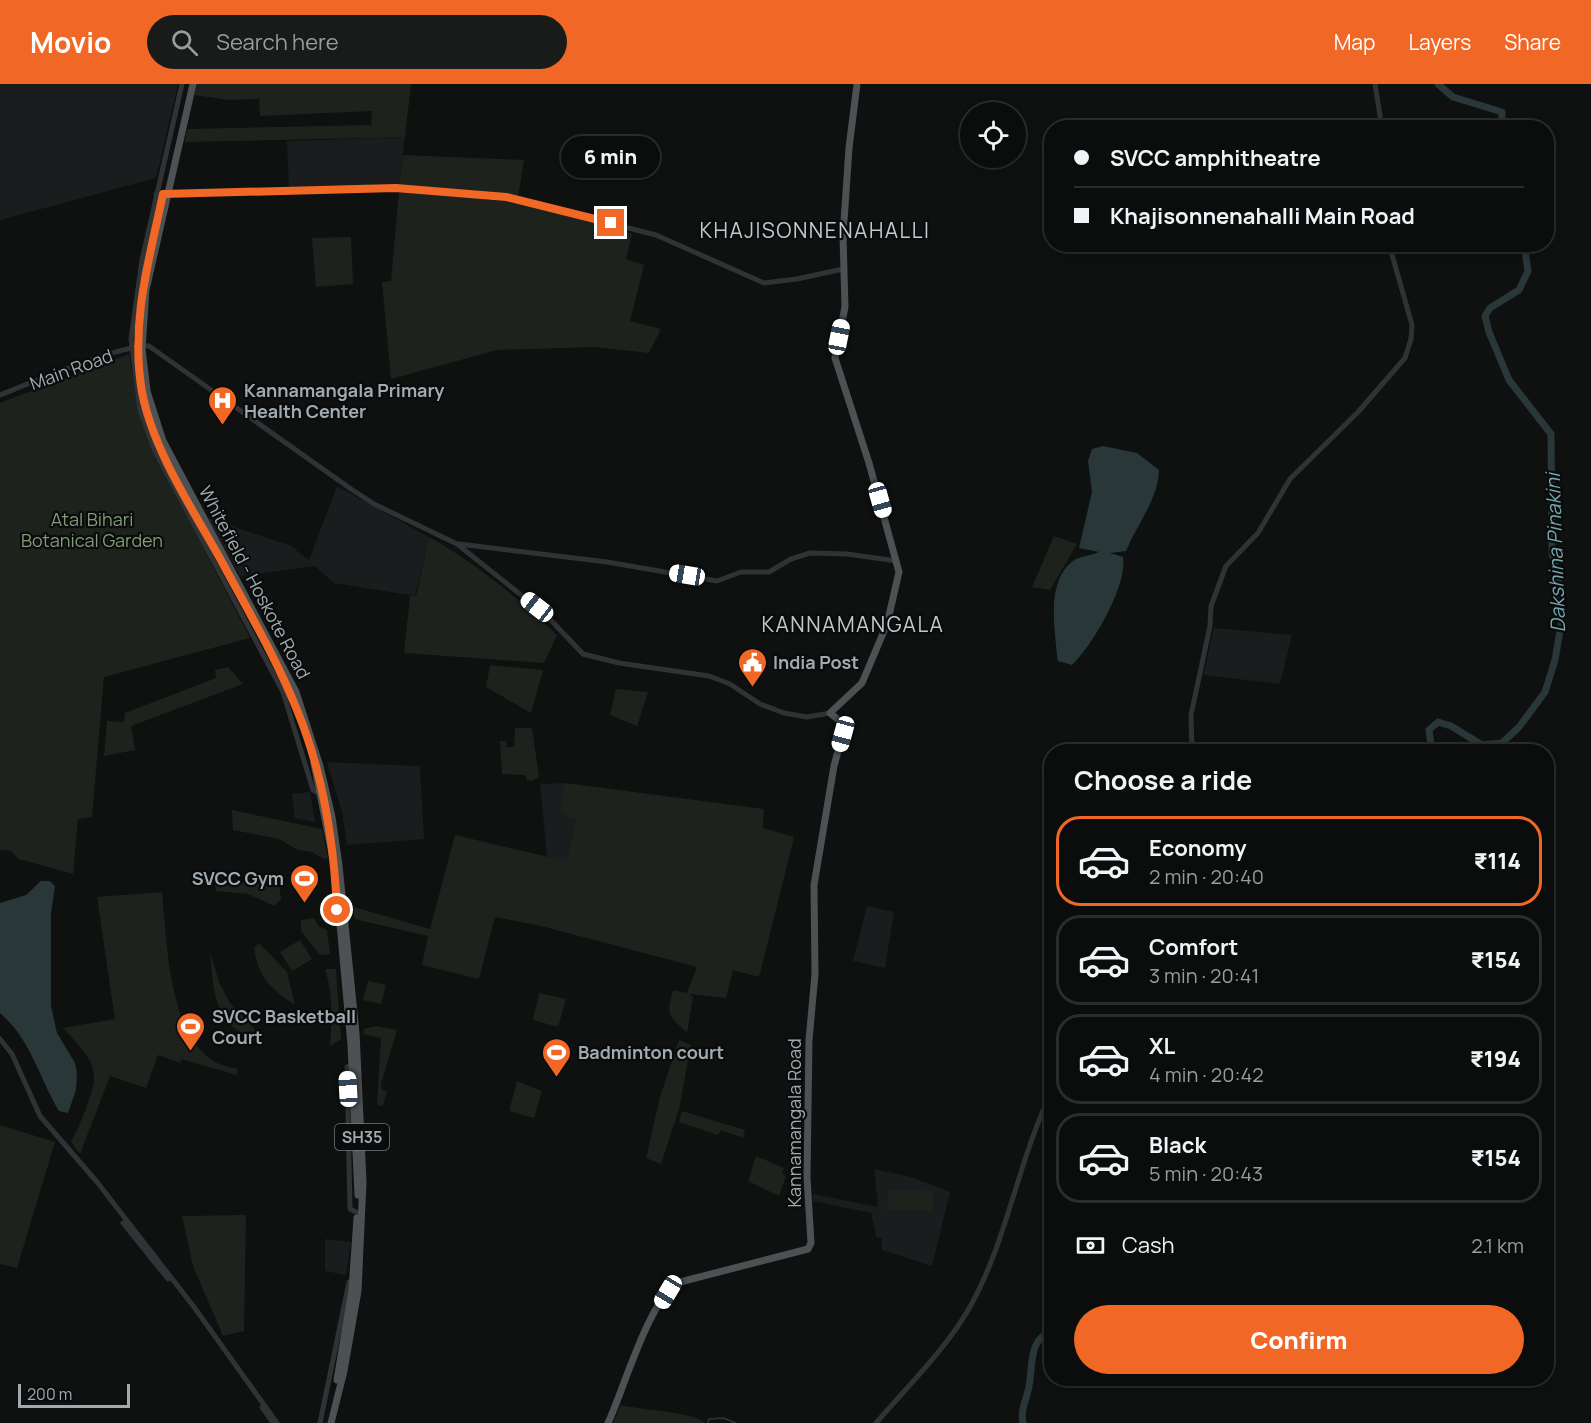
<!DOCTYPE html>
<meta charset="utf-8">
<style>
:root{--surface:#0b0c0c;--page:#191a1a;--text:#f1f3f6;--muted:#9a9b9d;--line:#2b2c2d;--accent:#f16826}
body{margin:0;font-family:Manrope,sans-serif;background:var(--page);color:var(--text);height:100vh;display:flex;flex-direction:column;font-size:22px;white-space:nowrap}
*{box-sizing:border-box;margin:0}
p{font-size:20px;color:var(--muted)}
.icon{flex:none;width:33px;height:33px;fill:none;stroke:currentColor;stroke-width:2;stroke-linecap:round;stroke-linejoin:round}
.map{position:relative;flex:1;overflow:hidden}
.panel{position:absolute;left:1044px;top:660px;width:510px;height:642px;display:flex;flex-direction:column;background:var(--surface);border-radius:24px;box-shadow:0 3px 9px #0003,0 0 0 2px var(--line)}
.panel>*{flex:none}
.hud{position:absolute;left:1044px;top:36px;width:510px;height:132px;border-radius:24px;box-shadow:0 3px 9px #0003,0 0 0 2px var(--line);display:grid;align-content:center;height:132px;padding:0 30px;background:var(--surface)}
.controls{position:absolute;left:960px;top:18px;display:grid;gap:12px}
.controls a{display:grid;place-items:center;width:66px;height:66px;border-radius:50%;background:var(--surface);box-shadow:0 3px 9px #0003,0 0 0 2px var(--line);font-size:30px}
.scale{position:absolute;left:18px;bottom:15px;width:112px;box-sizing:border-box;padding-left:6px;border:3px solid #a0abb1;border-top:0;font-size:16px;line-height:21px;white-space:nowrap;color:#a0abb1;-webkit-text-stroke:4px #0a0b0b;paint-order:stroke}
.end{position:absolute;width:27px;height:27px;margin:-14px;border:8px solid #f16826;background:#fff;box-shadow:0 0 0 3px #fff}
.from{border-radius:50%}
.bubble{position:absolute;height:42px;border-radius:21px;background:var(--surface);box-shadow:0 3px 9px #0003,0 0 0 2px var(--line);font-size:20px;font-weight:800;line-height:42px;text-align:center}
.car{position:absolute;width:18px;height:36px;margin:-18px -9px;border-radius:8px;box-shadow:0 0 4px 2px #0007;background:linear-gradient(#fff 24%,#345 0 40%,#fff 0 76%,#345 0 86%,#fff 0)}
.hud b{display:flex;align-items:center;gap:21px;height:57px;font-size:22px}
.hud b+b{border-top:2px solid var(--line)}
.hud i{width:15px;height:15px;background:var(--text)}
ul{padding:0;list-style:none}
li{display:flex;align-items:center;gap:18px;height:90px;margin:0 12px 9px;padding:0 18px;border:3px solid var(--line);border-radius:24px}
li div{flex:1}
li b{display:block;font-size:22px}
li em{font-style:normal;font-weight:800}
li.current{border-color:var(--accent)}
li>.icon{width:54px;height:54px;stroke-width:1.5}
h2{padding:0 30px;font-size:27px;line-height:72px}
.pay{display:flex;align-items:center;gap:15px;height:66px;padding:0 30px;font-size:22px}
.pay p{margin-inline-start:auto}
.cta{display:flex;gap:12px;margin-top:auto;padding:12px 30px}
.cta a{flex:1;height:69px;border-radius:36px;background:var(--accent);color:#fff;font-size:24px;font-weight:800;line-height:69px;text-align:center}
header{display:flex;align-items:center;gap:36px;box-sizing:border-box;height:84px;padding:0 30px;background:var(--accent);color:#fff}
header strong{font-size:28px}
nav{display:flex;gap:33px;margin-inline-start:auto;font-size:21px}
.search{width:420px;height:54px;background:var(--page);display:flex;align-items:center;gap:15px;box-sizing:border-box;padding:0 21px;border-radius:33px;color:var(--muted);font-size:22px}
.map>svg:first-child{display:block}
.built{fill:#1b1c1d}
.green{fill:#1d231c}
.water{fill:#293739}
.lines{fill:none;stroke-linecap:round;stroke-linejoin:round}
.stream{stroke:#293739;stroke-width:1.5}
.river{stroke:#293739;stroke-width:7}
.minor{stroke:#303335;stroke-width:5}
.major{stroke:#4c5154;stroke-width:7}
.route{stroke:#f16826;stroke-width:8}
.labels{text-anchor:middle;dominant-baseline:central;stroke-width:4.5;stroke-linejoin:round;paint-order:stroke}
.shield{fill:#0a0b0b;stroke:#737b7f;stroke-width:1.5}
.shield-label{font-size:16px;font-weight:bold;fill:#a0abb1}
.street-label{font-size:18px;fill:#a0abb1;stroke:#0a0b0b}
.poi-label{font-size:18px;font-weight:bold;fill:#a0abb1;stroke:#0a0b0b;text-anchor:start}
.park-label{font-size:18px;fill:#819d77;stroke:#0a0b0b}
.water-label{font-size:20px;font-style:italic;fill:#76a7ae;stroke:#0a0b0b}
.quarter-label{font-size:21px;letter-spacing:1.5px;fill:#c1c9ce;stroke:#0a0b0b}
</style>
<header>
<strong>Movio</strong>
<div class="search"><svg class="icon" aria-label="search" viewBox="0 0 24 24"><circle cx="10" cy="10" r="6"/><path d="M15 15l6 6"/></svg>Search here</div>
<nav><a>Map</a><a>Layers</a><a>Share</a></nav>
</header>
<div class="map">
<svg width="1591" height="1339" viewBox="0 0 1591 1339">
<rect width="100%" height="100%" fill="#0f1010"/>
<path class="built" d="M0,0H178L156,94L0,136Z
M405,53L399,101L289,105L287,57Z
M337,402L429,453L415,512L334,499L315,482L240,492L208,434L291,462L309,476Z
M1214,544L1292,551L1280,600L1203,591Z
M327,678L420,682L424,755L347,761L342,728Z
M566,699L576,736L566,777L547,773L540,700Z
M310,708L315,738L295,734L292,710Z
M867,822L894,828L885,884L853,877Z
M874,1085L911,1093L950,1108L932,1182L882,1166V1154L876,1153L871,1129L813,1117V1110L878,1123Z
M325,1155L351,1158L346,1191L325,1187Z"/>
<path class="green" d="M197,0H411L405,53L185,58L187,45L371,41L372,27L260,32L259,15L229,16L194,11Z
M403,71L524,76L518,113L399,101Z
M399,107L522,119L591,136L632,150L626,175L644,181L630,237L661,245L649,269L595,263L497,266L391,295L382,198L391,197Z
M351,153L353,200L316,203L312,154Z
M129,270L139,328L150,361L250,554L104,593L92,733L78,735L73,790L19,775L11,767L0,766V319Z
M1054,452L1077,460L1050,506L1032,503Z
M429,453C476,479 518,514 557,551L544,579L404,569L410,512H416Z
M490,581L543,586L531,629L486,603Z
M228,583L243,600L131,642L135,666L104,672L107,637L124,638L125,629L216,594L215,586Z
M616,605L648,608L637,642L610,631Z
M515,644H532L539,693L532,697L527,696L525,691L502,690L500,657H506V663H514Z
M565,699L764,725L763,744L794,753L759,893L733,886L726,914L689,910L693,913L687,949C668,930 666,933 673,906L687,909L697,883L541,842L495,833L479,895L422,881L428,852L354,835V823L430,845L455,751L566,777L576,736L560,729Z
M232,726L322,745L328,774L324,775L312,768L298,766L279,755L233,746Z
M278,793L281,815L274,822L248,810L216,807L215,802Z
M162,808C167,857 168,951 215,978C222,982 230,983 237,985V991L181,975V979L158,971L146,1004L110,992L80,1070L71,1058C78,1046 96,1004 94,991C93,973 74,957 63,944L115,935L97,813Z
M314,834L318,842L327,846L330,870L320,871L301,847V836Z
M300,856L312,875L292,887L280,868Z
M259,859L287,888L295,921C270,904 259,895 254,864Z
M210,868L219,898L230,919L262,953L259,959C214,940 214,913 210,868Z
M325,885H336L341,955L330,962C332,936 333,910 325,885Z
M368,897L386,901L381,920L363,916Z
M539,909L566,915L558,943L533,936Z
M376,942L397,946L381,1000L382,1006L387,1007L383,1022L377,1021L381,954L363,950L364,945Z
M679,956L691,961L679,1025L661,1080L646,1074L660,1013Z
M517,997L542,1007L534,1034L509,1027Z
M682,1027L745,1046L743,1054L721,1046L718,1051L679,1038Z
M0,1041L55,1058L17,1184L0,1180Z
M756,1072L784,1084L782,1089L786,1092L779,1112L748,1097Z
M888,1106L933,1107V1127L887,1126Z
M246,1131L244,1247L223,1252L193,1182L182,1132Z
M621,1321C639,1326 696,1328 705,1339H613Z"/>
<path class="water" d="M1103,362L1137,369L1159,386C1158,416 1137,440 1126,467L1110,469L1123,473C1128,501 1092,562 1072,581L1058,577L1057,572C1055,543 1045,494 1076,475C1083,472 1092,471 1099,468L1079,464L1092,408L1088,377L1092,365Z
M41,797H50L55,802L51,829V922L57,949L75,979L77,989L76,1006L68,1029L59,1027C38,992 32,957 0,929V819L26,811Z"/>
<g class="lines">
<path class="stream" d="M708,1339L709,1335L723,1334L736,1339"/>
<path class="river" d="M1438,0L1453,13L1502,28V44
M1432,668L1429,646L1438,638L1451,642L1482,661L1502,659L1519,643L1545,608L1555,576L1562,535L1558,495L1552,469L1551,350L1509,296L1489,248L1485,232L1490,224L1519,206L1528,187L1524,160
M1023,1339C1020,1324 1027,1316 1029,1302C1033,1283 1028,1254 1052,1248"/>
<path class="minor" d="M182,0L142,176L131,255L140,326L154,365L283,608L313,706L321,711
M1375,0L1382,44
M156,110L256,109L366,103L506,113L656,151L764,199L797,195L843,185
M0,311C25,301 129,258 149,262L351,405L374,420L457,460L545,530L583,570L619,579L709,592L730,600L760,620L784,629L807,633L830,629
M459,460L607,478L717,497L741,488H769L791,475L810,469L847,470L897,477
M1192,668L1191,631L1210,542L1211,522L1226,482L1258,449L1290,395L1358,328L1405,274L1411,255L1412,241L1389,160
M0,955L12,970L40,1032L97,1098L194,1223L277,1339
M351,981L347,983L350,1125L358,1129
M123,1139L168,1195
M262,1323L273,1339
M320,1339L349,1198L353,1196
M876,1339C907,1303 948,1263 971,1221C1008,1154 1018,1076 1052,1007"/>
<path class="major" d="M193,0L146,206L142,265L147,307L163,357L296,608L320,682L332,733L339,781L356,949L363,1098L358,1207L344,1287L331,1339
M144,194L153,155
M140,286L151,341L168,378
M181,401L276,579L298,628
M314,679L335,785L351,961L358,1111
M337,1296L352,1206L357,1134
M608,1339C623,1308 650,1211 680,1198L808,1165L811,1159L807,1093L809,956L815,890L814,801L834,682L845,641L830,629L862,599L887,540L899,488L869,379L835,274L845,223L843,152L849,64L857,0"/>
</g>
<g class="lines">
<path class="route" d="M337,826C334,759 323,689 297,626C277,576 249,528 223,480C194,427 153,367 142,308C130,240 149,176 163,110L396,104L506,113L611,139"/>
</g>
<defs>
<symbol id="hospital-pin" viewBox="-11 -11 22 30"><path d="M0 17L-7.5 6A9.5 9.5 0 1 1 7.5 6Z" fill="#f16826" stroke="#0a0b0b"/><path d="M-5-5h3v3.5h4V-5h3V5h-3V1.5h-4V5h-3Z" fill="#fff"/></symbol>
<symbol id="civic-pin" viewBox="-11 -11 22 30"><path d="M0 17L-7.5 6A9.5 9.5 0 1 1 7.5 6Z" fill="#f16826" stroke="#0a0b0b"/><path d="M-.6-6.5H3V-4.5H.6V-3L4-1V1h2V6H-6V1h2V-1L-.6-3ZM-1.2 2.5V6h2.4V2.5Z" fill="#fff"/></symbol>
<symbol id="stadium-pin" viewBox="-11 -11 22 30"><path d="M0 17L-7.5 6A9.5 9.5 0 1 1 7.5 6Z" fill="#f16826" stroke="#0a0b0b"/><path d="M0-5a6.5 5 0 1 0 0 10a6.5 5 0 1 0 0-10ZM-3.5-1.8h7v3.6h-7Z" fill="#fff"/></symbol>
</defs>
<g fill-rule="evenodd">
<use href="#hospital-pin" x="206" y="300" width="33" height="45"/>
<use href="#civic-pin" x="736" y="562" width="33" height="45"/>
<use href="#stadium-pin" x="288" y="778" width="33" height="45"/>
<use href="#stadium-pin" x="174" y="926" width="33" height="45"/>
<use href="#stadium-pin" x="540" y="952" width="33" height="45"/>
</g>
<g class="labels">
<rect class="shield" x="335" y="1040" width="54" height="26" rx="4.5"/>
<g class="shield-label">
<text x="362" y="1053">SH35</text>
</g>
<g class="street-label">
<text transform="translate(71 285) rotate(-20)">Main Road</text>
<text transform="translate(255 498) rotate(62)">Whitefield - Hoskote Road</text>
<text transform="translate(794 1039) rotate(-90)">Kannamangala Road</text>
</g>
<g class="poi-label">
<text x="244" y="306">Kannamangala Primary<tspan x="244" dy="21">Health Center</tspan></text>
<text x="773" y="578">India Post</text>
<text x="284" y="794" text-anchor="end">SVCC Gym</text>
<text x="212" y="932">SVCC Basketball<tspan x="212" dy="21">Court</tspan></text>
<text x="578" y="968">Badminton court</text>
</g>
<g class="park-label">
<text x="92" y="435">Atal Bihari<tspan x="92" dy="21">Botanical Garden</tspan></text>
</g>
<g class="water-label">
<text transform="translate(1555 469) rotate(-92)">Dakshina Pinakini</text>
</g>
<g class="quarter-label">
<text x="815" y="146">KHAJISONNENAHALLI</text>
<text x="853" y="540">KANNAMANGALA</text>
</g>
</g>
</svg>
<div class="controls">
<a><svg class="icon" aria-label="locate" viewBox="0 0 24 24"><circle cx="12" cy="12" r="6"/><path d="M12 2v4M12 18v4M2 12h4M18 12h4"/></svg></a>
</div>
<div class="scale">200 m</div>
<i class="end from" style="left:337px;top:826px"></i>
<i class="end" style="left:611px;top:139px"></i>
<div class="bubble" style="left:561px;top:52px;width:99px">6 min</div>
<i class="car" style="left:839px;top:253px;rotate:11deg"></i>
<i class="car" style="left:880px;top:416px;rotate:164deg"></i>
<i class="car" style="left:687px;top:491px;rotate:279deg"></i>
<i class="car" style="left:537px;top:523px;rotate:308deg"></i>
<i class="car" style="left:843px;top:650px;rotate:195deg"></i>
<i class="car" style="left:348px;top:1005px;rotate:357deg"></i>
<i class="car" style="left:668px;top:1208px;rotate:211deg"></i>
<div class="hud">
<b><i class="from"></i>SVCC amphitheatre</b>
<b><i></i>Khajisonnenahalli Main Road</b>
</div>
<section class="panel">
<h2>Choose a ride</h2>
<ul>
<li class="current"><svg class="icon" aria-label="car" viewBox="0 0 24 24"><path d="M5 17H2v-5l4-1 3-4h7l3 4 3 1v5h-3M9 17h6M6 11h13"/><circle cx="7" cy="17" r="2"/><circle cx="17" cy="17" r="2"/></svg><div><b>Economy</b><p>2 min · 20:40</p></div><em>₹114</em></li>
<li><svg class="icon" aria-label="car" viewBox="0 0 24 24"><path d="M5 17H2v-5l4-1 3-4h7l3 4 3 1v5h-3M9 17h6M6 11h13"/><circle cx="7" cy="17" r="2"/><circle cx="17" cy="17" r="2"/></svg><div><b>Comfort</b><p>3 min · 20:41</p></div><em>₹154</em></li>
<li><svg class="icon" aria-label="car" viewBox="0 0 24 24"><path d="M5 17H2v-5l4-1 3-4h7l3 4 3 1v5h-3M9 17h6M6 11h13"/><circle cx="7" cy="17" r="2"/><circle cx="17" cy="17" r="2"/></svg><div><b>XL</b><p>4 min · 20:42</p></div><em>₹194</em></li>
<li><svg class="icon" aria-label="car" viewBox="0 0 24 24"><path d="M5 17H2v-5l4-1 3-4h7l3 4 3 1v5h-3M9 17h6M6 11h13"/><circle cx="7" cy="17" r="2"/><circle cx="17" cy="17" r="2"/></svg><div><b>Black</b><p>5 min · 20:43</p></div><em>₹154</em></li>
</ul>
<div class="pay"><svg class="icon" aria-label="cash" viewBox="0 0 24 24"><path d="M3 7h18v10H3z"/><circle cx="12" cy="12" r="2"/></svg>Cash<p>2.1 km</p></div>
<div class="cta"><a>Confirm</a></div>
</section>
</div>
